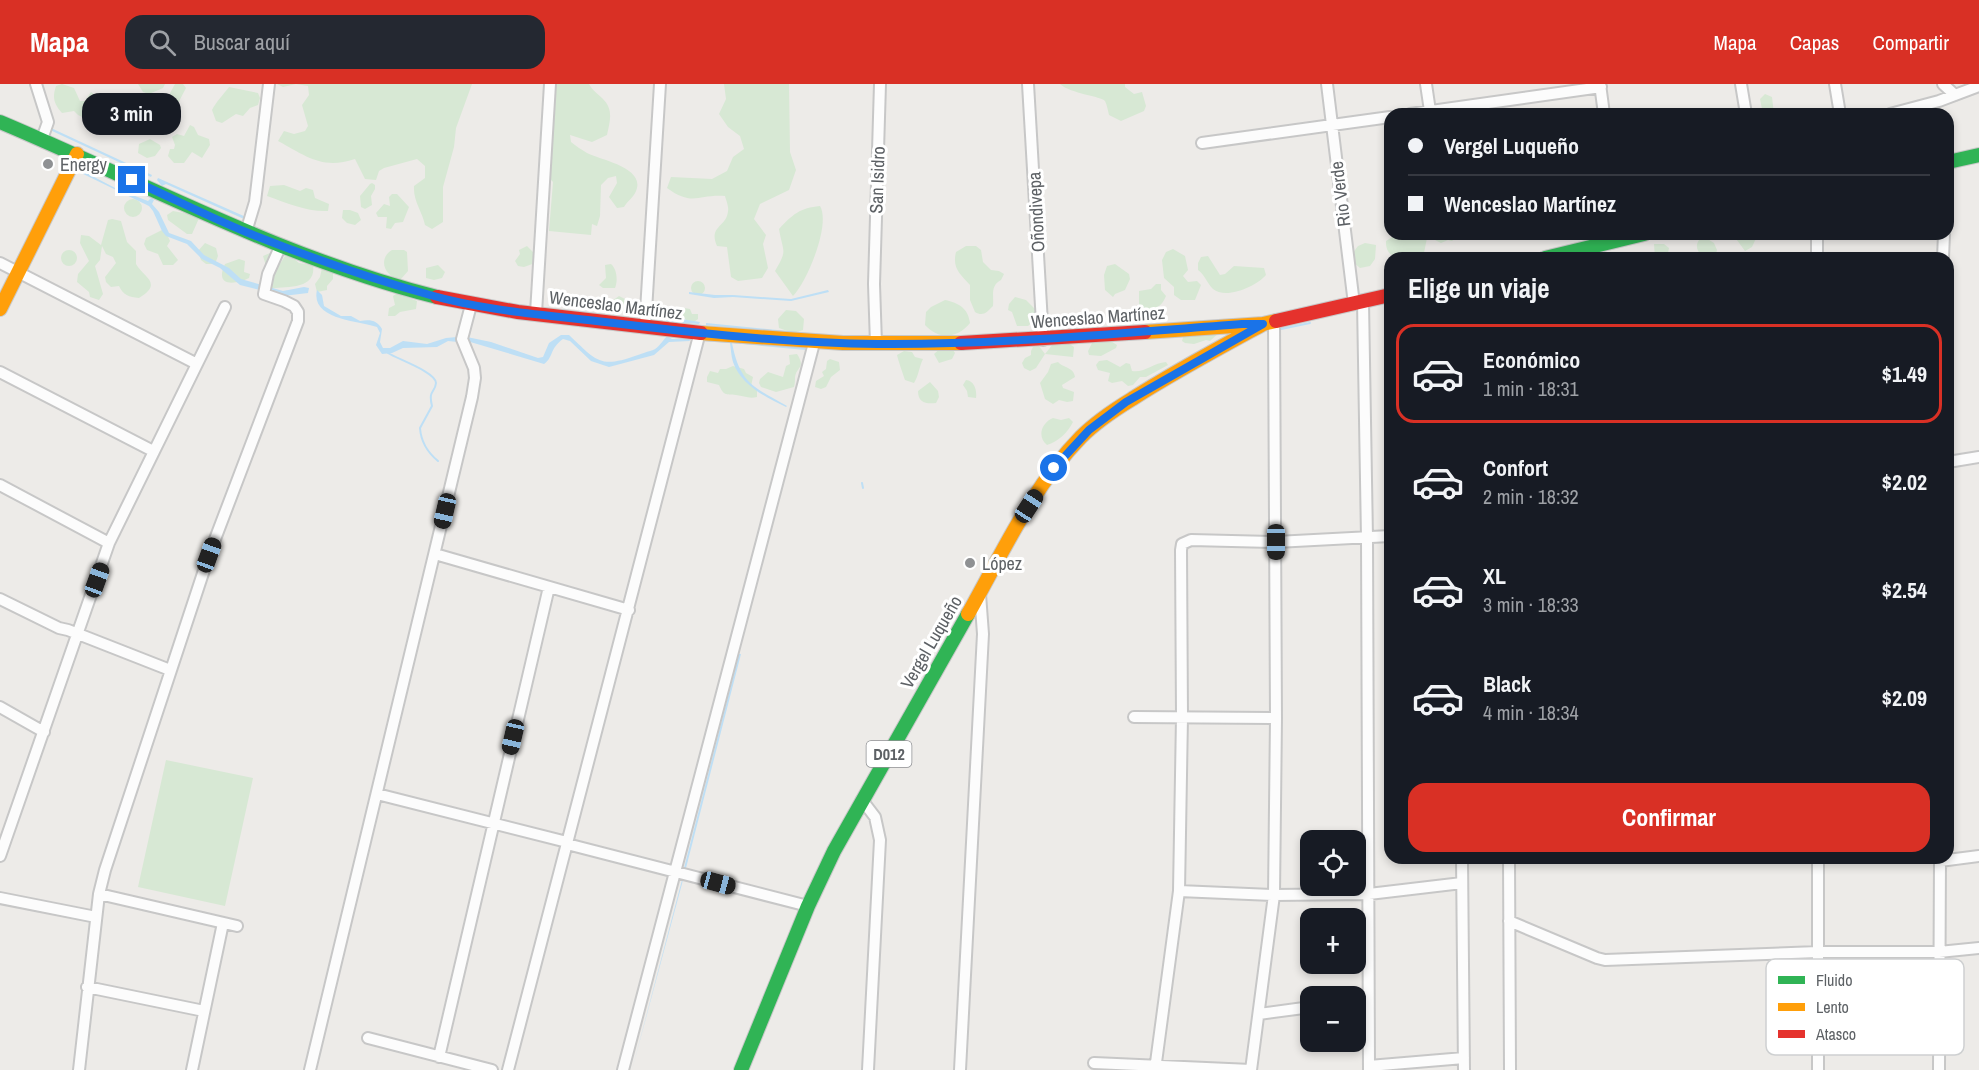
<!DOCTYPE html>
<html lang="es">
<meta charset="utf-8">
<style>
:root{--surface:#171b24;--page:#242831;--text:#f1f3f6;--muted:#9ea1a6;--line:#363941;--accent:#d93025}
body{margin:0;font-family:"Archivo Narrow",sans-serif;background:var(--page);color:var(--text);height:100vh;display:flex;flex-direction:column;font-size:22px;white-space:nowrap}
*{box-sizing:border-box;margin:0}
p{font-size:20px;color:var(--muted)}
.icon{flex:none;width:33px;height:33px;fill:none;stroke:currentColor;stroke-width:2;stroke-linecap:round;stroke-linejoin:round}
.map{position:relative;flex:1;overflow:hidden}
.drawer{position:absolute;left:1384px;top:168px;width:570px;height:612px;display:flex;flex-direction:column;background:var(--surface);border-radius:18px;box-shadow:0 3px 9px #0003}
.drawer>*{flex:none}
.guide{position:absolute;left:1384px;top:24px;width:570px;height:132px;border-radius:18px;box-shadow:0 3px 9px #0003;display:grid;align-content:center;height:132px;padding:0 24px;background:var(--surface)}
.controls{position:absolute;left:1300px;top:746px;display:grid;gap:12px}
.controls a{display:grid;place-items:center;width:66px;height:66px;border-radius:12px;background:var(--surface);box-shadow:0 3px 9px #0003;font-size:30px}
.end{position:absolute;width:27px;height:27px;margin:-14px;border:8px solid #1a73e8;background:#fff;box-shadow:0 0 0 3px #fff}
.from{border-radius:50%}
.bubble{position:absolute;height:42px;border-radius:18px;background:var(--surface);box-shadow:0 3px 9px #0003;font-size:20px;font-weight:800;line-height:42px;text-align:center}
.car{position:absolute;width:18px;height:36px;margin:-18px -9px;border-radius:8px;box-shadow:0 0 4px 2px #0007;background:linear-gradient(#222 24%,#8ab4d8 0 40%,#222 0 76%,#8ab4d8 0 86%,#222 0)}
.guide b{display:flex;align-items:center;gap:21px;height:57px;font-size:22px}
.guide b+b{border-top:2px solid var(--line)}
.guide i{width:15px;height:15px;background:var(--text)}
ul{padding:0;list-style:none}
li{display:flex;align-items:center;gap:18px;height:99px;margin:0 12px 9px;padding:0 12px;border:3px solid transparent;border-radius:18px}
li div{flex:1}
li b{display:block;font-size:22px}
li em{font-style:normal;font-weight:800}
li.selected{border-color:var(--accent)}
li>.icon{width:54px;height:54px;stroke-width:1.5}
h2{padding:0 24px;font-size:27px;line-height:72px}
.button{display:flex;gap:12px;margin-top:auto;padding:12px 24px}
.button a{flex:1;height:69px;border-radius:18px;background:var(--accent);color:#fff;font-size:24px;font-weight:800;line-height:69px;text-align:center}
header{display:flex;align-items:center;gap:36px;box-sizing:border-box;height:84px;padding:0 30px;background:var(--accent);color:#fff}
header strong{font-size:28px}
nav{display:flex;gap:33px;margin-inline-start:auto;font-size:21px}
.search{width:420px;height:54px;background:var(--page);display:flex;align-items:center;gap:15px;box-sizing:border-box;padding:0 21px;border-radius:18px;color:var(--muted);font-size:22px}
.map>svg:first-child{display:block}
.green{fill:#d7e8d4}
.water{fill:#bedff5}
.lines{fill:none;stroke-linecap:round;stroke-linejoin:round}
.stream{stroke:#bedff5;stroke-width:2}
.street-casing{stroke:#c7c7c7;stroke-width:14}
.fast-casing{stroke:#c8c8c8;stroke-width:16}
.slow-casing{stroke:#c8c8c8;stroke-width:16}
.jam-casing{stroke:#c8c8c8;stroke-width:16}
.street{stroke:#fcfcfc;stroke-width:10}
.fast{stroke:#30b455;stroke-width:14}
.slow{stroke:#ff9f0a;stroke-width:14}
.jam{stroke:#e5322d;stroke-width:14}
.route{stroke:#1a73e8;stroke-width:8}
.poi-dot{fill:#8f9193;stroke:#fff;stroke-width:2}
.labels{text-anchor:middle;dominant-baseline:central;stroke-width:6;stroke-linejoin:round;paint-order:stroke}
.shield{fill:#fff;stroke:#8e9093;stroke-width:1.5}
.shield-label{font-size:16px;font-weight:bold;fill:#5d6165}
.poi-label{font-size:18px;fill:#5d6165;stroke:#fff;text-anchor:start}
.street-label{font-size:18px;fill:#5d6165;stroke:#fff}
.key{fill:#fff;stroke:#ced0d1;stroke-width:1.5}
.key-label{font-size:16px;fill:#5d6165}
</style>
<header>
<strong>Mapa</strong>
<div class="search"><svg class="icon" aria-label="search" viewBox="0 0 24 24"><circle cx="10" cy="10" r="6"/><path d="M15 15l6 6"/></svg>Buscar aquí</div>
<nav><a>Mapa</a><a>Capas</a><a>Compartir</a></nav>
</header>
<div class="map">
<svg width="1979" height="986" viewBox="0 0 1979 986">
<rect width="100%" height="100%" fill="#edebe8"/>
<path class="green" d="M62,0L74,4L80,17H85L91,8C102,15 105,30 93,38L78,31L74,27L62,29C54,20 52,14 56,2Z
M138,0H165L163,4L149,10L143,8Z
M175,0H183L186,4L176,23L168,25L162,21L160,14L169,11Z
M277,0H472L456,44L454,63L443,103V138L432,145L425,141C422,127 413,117 414,102L425,94V82L417,75L384,84L379,87L376,96L365,95L355,75C322,86 306,72 278,57L284,47L294,50L305,47L308,42L302,21L309,11L308,2L296,0L283,3Z
M550,0H589C593,7 597,9 602,14C614,25 610,37 607,51L592,58L570,51L571,58C576,62 582,66 587,69C601,76 642,83 637,104C635,113 628,116 624,123L617,124L609,113L617,99L616,92L608,94L601,101L600,132L597,142L592,140L591,151L549,147L553,98L543,87Z
M724,0H789L790,68L796,86L789,106L760,120L754,135L766,151L763,160L768,184L762,194L738,197L731,193L727,163L717,162C708,142 727,143 728,127C729,123 726,116 725,112C698,110 693,123 667,104L671,93L712,95L727,87L733,73L744,65L740,52L728,43L719,30L726,15Z
M1060,0H1125V3L1134,10L1142,8L1146,22L1144,27L1121,37L1109,31C1108,27 1107,21 1105,17C1101,12 1071,10 1060,0Z
M229,3L258,9L260,14L258,21L250,24L243,32L236,30L222,39L216,37L212,26C216,18 223,11 229,3Z
M1765,10L1772,13L1774,30H1763L1760,15Z
M137,15L154,26L153,37C144,39 137,42 128,42L124,47H113L115,35L129,28L133,16Z
M190,41L194,43L198,51L209,55L210,61L202,74L192,68L184,79H174L168,72L170,65H174L175,61L172,53L177,50L184,52Z
M150,55L160,61L161,64L155,72L147,74L138,69L139,60Z
M372,99L375,101V105L371,112L372,121L365,125L361,123L360,112L370,100Z
M284,101L300,107L306,104L313,106L315,114L329,120L328,127C307,128 287,119 267,112L270,102Z
M392,110H397L409,123L403,138L395,139L391,145L386,144L387,133H378L376,129L384,120L390,122L389,113Z
M124 124a9 9 0 1 1 18 0a9 9 0 1 1-18 0Z
M820,122C831,140 807,198 793,212L775,187C788,165 783,169 779,145C793,130 800,124 820,122Z
M343,126H350L358,129L361,136L355,141L347,139L342,134Z
M173,127L200,132L192,150H187L168,136L167,131Z
M112,135L121,137L127,158L136,167V180C143,193 164,199 139,214C129,213 123,211 119,202L111,203L106,198L105,193L116,179L113,173L106,170L102,162L100,176L95,182L103,210L99,216L90,213L89,208L77,198L78,190L89,177L80,159L81,151L89,152L101,161L108,136Z
M162,146L166,148L170,157L167,162L178,176L173,181H163L158,170L147,166L144,160L146,154Z
M1435,150H1477L1468,154L1457,152L1452,157L1448,156L1441,159L1435,156Z
M1735,150H1758L1752,163L1745,167L1734,152Z
M1394,152L1427,154L1424,169C1410,176 1385,179 1386,157Z
M1706,154L1714,159L1717,166L1715,174H1702C1699,167 1694,164 1699,156Z
M205,159L216,164L218,172L215,180H206L201,176L198,167Z
M1365,159L1376,161L1375,175L1370,182L1360,184L1353,178L1352,170L1358,162Z
M1654,160H1664L1669,164L1667,174H1655Z
M527,162L536,171L535,179L524,183L518,182L515,177L520,170L519,166Z
M966,162H976L981,166L983,178L991,186L999,187L1004,190L1001,196C990,202 994,211 993,222C987,228 983,233 975,228L970,216V201C960,190 952,184 956,168Z
M1173,165L1185,172L1188,186L1183,192L1188,198L1197,197L1201,201L1195,216H1181L1174,211V203L1164,194L1162,176L1166,168Z
M392,166H404L407,168L408,187L401,195C385,194 377,175 392,166Z
M61 174a8 8 0 1 1 16 0a8 8 0 1 1-16 0Z
M270,169L280,180L285,172L293,174L299,179L313,181C317,207 284,202 269,205L261,196L266,182L263,172Z
M1208,172L1220,191L1225,190L1234,182L1264,184L1266,191C1257,202 1226,216 1213,205C1207,199 1205,191 1198,186V179L1201,173Z
M239,175L245,177L244,188L250,190L249,194C235,201 214,203 225,180Z
M611,180C617,185 618,197 615,204H603L599,201L606,194L605,181Z
M1115,180L1129,190L1130,195L1125,206L1115,210L1113,213L1105,206L1104,191L1107,182Z
M438,181L445,188L442,194L434,196L426,194V184Z
M322,184L333,188V195L327,202V206L317,208L315,200L320,193Z
M691 204a7 7 0 1 1 14 0a7 7 0 1 1-14 0Z
M1156,200H1161V206L1166,212C1161,225 1151,228 1139,222V207L1151,205Z
M397,209L417,217L416,225L400,228L395,232H388L389,224L395,221L393,212Z
M619,212L627,216L628,221L626,227L620,228L611,224L609,219Z
M1015,213L1026,216L1036,226L1035,236L1028,242H1017L1012,228L1008,226L1009,220Z
M945,216C959,219 968,224 970,239C957,255 939,256 925,241L926,228L931,223Z
M684,224L690,225L692,230H698V235L694,238L686,236L682,231Z
M786,226L796,227L804,235L803,246L793,249L779,244L778,235Z
M1222,246L1210,257L1206,256L1194,260L1185,259L1182,257L1184,250Z
M1109,256L1117,261L1116,264L1101,272L1089,271L1088,267L1093,257Z
M1068,259L1074,263L1073,273L1045,270L1036,284L1030,287L1024,284L1022,279L1025,274L1031,271V267L1033,263L1039,262L1045,270L1053,260Z
M943,262L952,264L955,269L952,275L939,279L934,270Z
M904,267L912,268L915,273L923,275C919,283 919,291 914,299L905,296C903,290 898,276 897,271Z
M797,270C806,284 797,282 795,293C795,296 795,299 794,303L776,308L761,303L759,299L760,295L768,288L783,293L786,282L790,280L789,271Z
M830,275L839,278L840,286L831,293L826,303L821,305L815,303L816,297L824,292L822,288L826,285L827,277Z
M1107,276L1120,283L1126,279L1130,280L1132,287C1145,289 1153,279 1166,278L1168,281L1146,293H1140L1133,301L1128,302L1122,297L1112,299L1108,297L1110,289L1098,286L1096,281L1099,277Z
M1058,278C1063,284 1074,283 1075,293L1062,301L1063,304L1074,308L1073,317L1067,318L1059,316L1053,320L1045,315L1040,299L1048,288L1051,280Z
M733,282L744,285L746,289L753,293L751,302L757,306V313C749,315 744,312 736,311C725,310 724,312 719,301L707,298V293L710,287L718,289L720,285H726Z
M966,296C975,297 977,307 976,314L968,313L967,307L963,301Z
M930,298L938,307L939,313L936,319C926,320 918,319 918,307Z
M1053,334L1061,336L1069,334L1073,338C1068,348 1058,358 1047,361C1037,353 1041,339 1053,334Z
M166,676L253,694L225,822L138,803Z"/>
<path class="water" d="M51,44L152,91L151,93L50,46Z
M79,85L117,105L148,117L151,114L154,116L152,120L159,128L169,149L191,157L204,171L229,184L241,195L283,207L304,203L309,204L308,209L283,212L240,201L220,184L202,175L187,160L166,152L162,147L153,127L149,122L77,87Z
M158,94L246,133L244,135L166,100L162,102L157,96Z
M317,206L322,211L324,222L341,232H351L360,237C370,235 377,236 382,245L380,258L383,264H390L403,257L427,260L446,254L457,253L458,258L448,257L437,263L403,264L392,269L382,270L376,261L380,249L377,243C359,237 310,236 317,206Z
M828,206L829,208L791,217L733,213L714,214L689,210V208L715,211H733L791,215Z
M671,224H673L675,234L700,238L699,240L671,238L653,233L654,231L669,233Z
M706,239L817,250L816,251L706,241Z
M561,251H569C597,277 599,285 638,271C659,263 652,270 667,252L672,255H689L690,257L669,258L654,271L609,283L591,277L570,257L563,255C549,265 554,273 544,280L467,257V253L491,258L538,274L543,273L549,259Z
M706,255L805,264V266L732,259C740,300 754,303 787,322L786,323C765,313 741,301 733,278C731,272 731,265 730,259L705,257Z
M739,570H741L686,784H684Z
M682,796H683L632,986Z"/>
<g class="lines">
<path class="stream" d="M1281,245L1310,239
M388,269C397,275 436,288 436,299C435,309 428,306 432,322L420,344C421,358 427,368 438,377
M862,399L863,404"/>
<defs>
<path id="street" d="M36,0L48,38L42,55
M1028,0L1043,256
M1327,0L1354,220
M1426,0L1430,27
M1600,0L1604,30
M1741,0L1746,30
M1835,0L1840,30
M1943,0L1955,11
M1410,30L1601,3
M1890,30L1939,17L1979,2
M1202,59L1390,33
M246,148L255,118L269,0
M1817,150V174
M1943,174L1944,150
M0,179L197,280
M1363,218L1367,454L1369,986
M536,229L550,0
M645,243L660,0
M876,260L874,200L880,0
M0,288L153,367
M1948,378L1979,373
M0,401L109,459
M435,470L629,526
M0,515L59,544L68,546L170,586
M0,623L44,648
M1134,633L1276,634
M377,710L563,757L567,760L808,822
M862,716L875,733L880,756L868,986
M0,772L109,459L225,223
M1462,774L1464,986
M1509,774L1510,986
M1940,777L1979,772
M1179,807L1274,811L1369,810L1462,799
M99,810L237,842
M0,814L96,833
M1509,837L1597,874L1605,876L1818,868H1939L1979,864
M87,903L204,927
M1259,930L1311,923
M368,954L492,986
M439,973L549,503
M1094,979L1251,986
M1369,982L1464,974
M79,986L99,810L105,786L209,471L298,237V228L294,222L284,217L264,210L268,190L281,161
M192,986L223,839
M310,986L472,313L475,294L474,284L462,255L471,221
M508,986L700,248
M623,986L814,259
M960,986L983,550L980,510
M1155,986L1179,807L1182,633L1181,466L1182,460L1191,456L1276,458L1390,452
M1251,986L1274,811L1276,634L1274,237
M1818,986V774
M1939,986L1940,774"/>
<path id="fast" d="M0,38C145,99 284,175 437,213
M1948,78L1979,71
M1545,174L1644,150
M741,986L808,822L834,767L968,530"/>
<path id="slow" d="M0,225L77,70
M1145,248L1263,240
M701,249L843,259H961
M968,530C1002,470 1032,403 1081,353C1096,338 1114,326 1132,315C1174,288 1219,264 1263,240L1276,237"/>
<path id="jam" d="M437,213L518,228L701,249
M1276,237L1390,211
M961,259L1145,248"/>
</defs>
<use href="#street" class="street-casing"/>
<use href="#fast" class="fast-casing"/>
<use href="#slow" class="slow-casing"/>
<use href="#jam" class="jam-casing"/>
<use href="#street" class="street"/>
<use href="#fast" class="fast"/>
<use href="#slow" class="slow"/>
<use href="#jam" class="jam"/>
</g>
<g class="lines">
<path class="route" d="M132,96C170,113 207,132 246,148C306,172 368,194 430,211C486,227 546,231 605,238C695,249 787,259 878,260C1000,261 1121,249 1242,240H1263L1126,318L1089,346L1054,384"/>
</g>
<g class="poi-dot">
<circle cx="48" cy="80" r="6"/>
<circle cx="970" cy="479" r="6"/>
</g>
<g class="labels">
<rect class="shield" x="866.5" y="657" width="45" height="26" rx="4.5"/>
<g class="shield-label">
<text x="889" y="670">D012</text>
</g>
<g class="poi-label">
<text x="60" y="80">Energy</text>
<text x="982" y="479">López</text>
</g>
<g class="street-label">
<text transform="translate(877 96) rotate(-88)">San Isidro</text>
<text transform="translate(1340 110) rotate(-97)">Rio Verde</text>
<text transform="translate(1036 128) rotate(-93)">Oñondivepa</text>
<text transform="translate(616 221) rotate(7)">Wenceslao Martínez</text>
<text transform="translate(1098 233) rotate(-4)">Wenceslao Martínez</text>
<text transform="translate(931 558) rotate(-60)">Vergel Luqueño</text>
</g>
</g>
<rect x="1766" y="875" width="198" height="96" rx="9" class="key"/>
<rect x="1778" y="892" width="27" height="8" fill="#30b455"/>
<rect x="1778" y="919" width="27" height="8" fill="#ff9f0a"/>
<rect x="1778" y="946" width="27" height="8" fill="#e5322d"/>
<g class="key-label">
<text x="1816" y="902">Fluido</text>
<text x="1816" y="929">Lento</text>
<text x="1816" y="956">Atasco</text>
</g>
</svg>
<div class="controls">
<a><svg class="icon" aria-label="locate" viewBox="0 0 24 24"><circle cx="12" cy="12" r="6"/><path d="M12 2v4M12 18v4M2 12h4M18 12h4"/></svg></a>
<a>+</a>
<a>−</a>
</div>
<i class="end from" style="left:1054px;top:384px"></i>
<i class="end" style="left:132px;top:96px"></i>
<div class="bubble" style="left:82px;top:9px;width:99px">3 min</div>
<i class="car" style="left:1029px;top:422px;rotate:33deg"></i>
<i class="car" style="left:445px;top:427px;rotate:193deg"></i>
<i class="car" style="left:1276px;top:458px;rotate:180deg"></i>
<i class="car" style="left:209px;top:471px;rotate:20deg"></i>
<i class="car" style="left:97px;top:496px;rotate:20deg"></i>
<i class="car" style="left:513px;top:653px;rotate:193deg"></i>
<i class="car" style="left:718px;top:799px;rotate:105deg"></i>
<div class="guide">
<b><i class="from"></i>Vergel Luqueño</b>
<b><i></i>Wenceslao Martínez</b>
</div>
<section class="drawer">
<h2>Elige un viaje</h2>
<ul>
<li class="selected"><svg class="icon" aria-label="car" viewBox="0 0 24 24"><path d="M5 17H2v-5l4-1 3-4h7l3 4 3 1v5h-3M9 17h6M6 11h13"/><circle cx="7" cy="17" r="2"/><circle cx="17" cy="17" r="2"/></svg><div><b>Económico</b><p>1 min · 18:31</p></div><em>$1.49</em></li>
<li><svg class="icon" aria-label="car" viewBox="0 0 24 24"><path d="M5 17H2v-5l4-1 3-4h7l3 4 3 1v5h-3M9 17h6M6 11h13"/><circle cx="7" cy="17" r="2"/><circle cx="17" cy="17" r="2"/></svg><div><b>Confort</b><p>2 min · 18:32</p></div><em>$2.02</em></li>
<li><svg class="icon" aria-label="car" viewBox="0 0 24 24"><path d="M5 17H2v-5l4-1 3-4h7l3 4 3 1v5h-3M9 17h6M6 11h13"/><circle cx="7" cy="17" r="2"/><circle cx="17" cy="17" r="2"/></svg><div><b>XL</b><p>3 min · 18:33</p></div><em>$2.54</em></li>
<li><svg class="icon" aria-label="car" viewBox="0 0 24 24"><path d="M5 17H2v-5l4-1 3-4h7l3 4 3 1v5h-3M9 17h6M6 11h13"/><circle cx="7" cy="17" r="2"/><circle cx="17" cy="17" r="2"/></svg><div><b>Black</b><p>4 min · 18:34</p></div><em>$2.09</em></li>
</ul>
<div class="button"><a>Confirmar</a></div>
</section>
</div>
